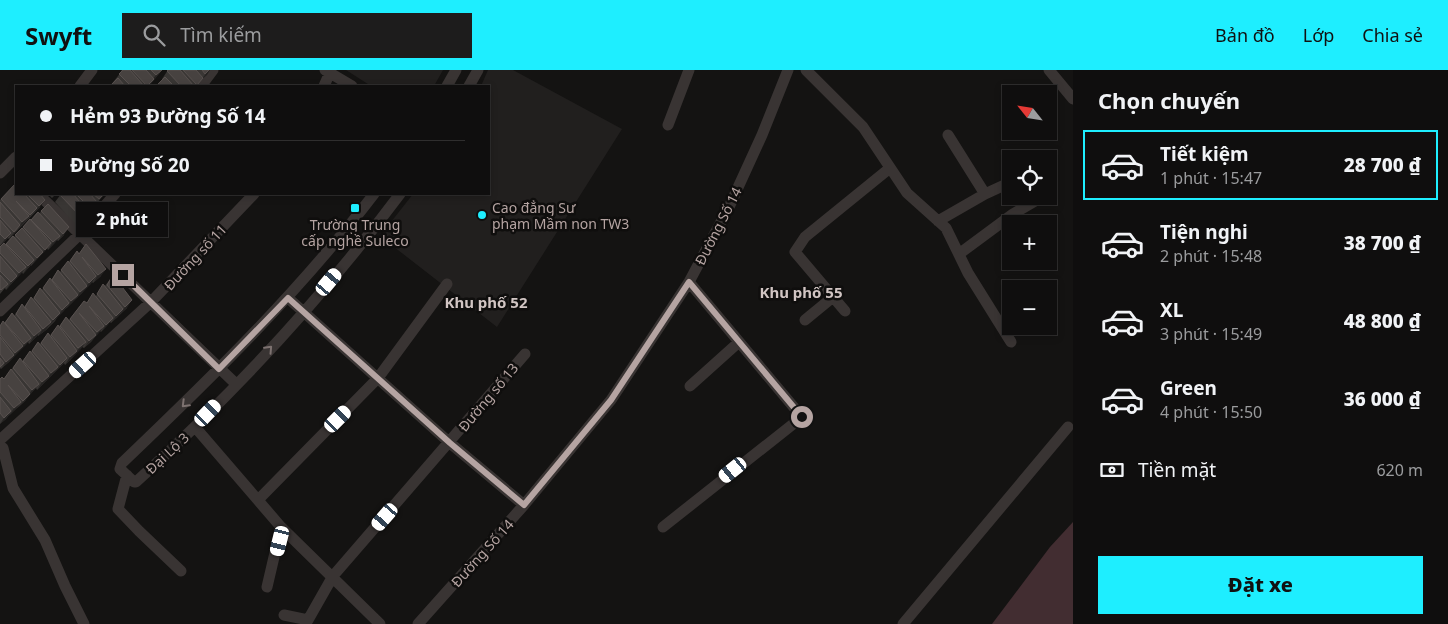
<!DOCTYPE html>
<html lang="vi">
<meta charset="utf-8">
<style>
:root{--surface:#0f0e0e;--page:#1d1c1c;--text:#f1f3f6;--muted:#9b9c9e;--line:#2f2e2e;--accent:#1eeeff}
body{margin:0;font-family:"Noto Sans",sans-serif;background:var(--page);color:var(--text);height:100vh;display:flex;flex-direction:column;font-size:19px;white-space:nowrap}
*{box-sizing:border-box;margin:0}
p{font-size:16px;color:var(--muted)}
.icon{flex:none;width:28px;height:28px;fill:none;stroke:currentColor;stroke-width:2;stroke-linecap:round;stroke-linejoin:round}
.map{position:relative;flex:1;overflow:hidden}
.side{display:flex;flex-direction:column;background:var(--surface);width:375px}
.side>*{flex:none}
.hud{position:absolute;left:15px;top:15px;width:475px;height:110px;border-radius:0px;box-shadow:0 2px 8px #0003,0 0 0 1px var(--line);display:grid;align-content:center;height:110px;padding:0 25px;background:var(--surface)}
.needle{width:32px;rotate:300deg}
.controls{position:absolute;left:1002px;top:15px;display:grid;gap:10px}
.controls a{display:grid;place-items:center;width:55px;height:55px;border-radius:0px;background:var(--surface);box-shadow:0 2px 8px #0003,0 0 0 1px var(--line);font-size:25px}
.end{position:absolute;width:22px;height:22px;margin:-11px;border:6px solid #b5a4a2;background:#111;box-shadow:0 0 0 2px #111}
.from{border-radius:50%}
.bubble{position:absolute;height:35px;border-radius:0px;background:var(--surface);box-shadow:0 2px 8px #0003,0 0 0 1px var(--line);font-size:16px;font-weight:800;line-height:35px;text-align:center}
.car{position:absolute;width:15px;height:30px;margin:-15px -8px;border-radius:6px;box-shadow:0 0 4px 1px #0007;background:linear-gradient(#fff 24%,#345 0 40%,#fff 0 76%,#345 0 86%,#fff 0)}
.hud b{display:flex;align-items:center;gap:18px;height:48px;font-size:19px}
.hud b+b{border-top:1px solid var(--line)}
.hud i{width:12px;height:12px;background:var(--text)}
ul{padding:0;list-style:none}
li{display:flex;align-items:center;gap:15px;height:70px;margin:0 10px 8px;padding:0 15px;border:2px solid transparent;border-radius:0px}
li div{flex:1}
li b{display:block;font-size:19px}
li em{font-style:normal;font-weight:800}
li.selected{border-color:var(--accent)}
li>.icon{width:45px;height:45px;stroke-width:1.5}
h2{padding:0 25px;font-size:22px;line-height:60px}
.pay{display:flex;align-items:center;gap:12px;height:55px;padding:0 25px;font-size:19px}
.pay p{margin-inline-start:auto}
.primary-button{display:flex;gap:10px;margin-top:auto;padding:10px 25px}
.primary-button a{flex:1;height:58px;border-radius:0px;background:var(--accent);color:#111;font-size:20px;font-weight:800;line-height:58px;text-align:center}
header{display:flex;align-items:center;gap:30px;box-sizing:border-box;height:70px;padding:0 25px;background:var(--accent);color:#111}
header strong{font-size:24px}
nav{display:flex;gap:28px;margin-inline-start:auto;font-size:18px}
.search{width:350px;height:45px;background:var(--page);display:flex;align-items:center;gap:12px;box-sizing:border-box;padding:0 18px;border-radius:0px;color:var(--muted);font-size:19px}
main{display:flex;flex:1;min-height:0}
.map>svg:first-child{display:block}
.built{fill:#211f1e}
.water{fill:#422d31}
.lines{fill:none;stroke-linecap:round;stroke-linejoin:round}
.minor{stroke:#393433;stroke-width:11}
.wall{fill:#393634}
.shaded-wall{fill:#252322}
.building{fill:#474240;stroke:#58514f}
.oneway{stroke:#7d7270}
.route{stroke:#b5a4a2;stroke-width:6}
.poi-dot{fill:#1eeeff;stroke:#0f0e0d;stroke-width:2}
.labels{text-anchor:middle;dominant-baseline:central;stroke-width:5;stroke-linejoin:round;paint-order:stroke}
.poi-label{font-size:14px;fill:#b5a4a2;stroke:#0f0e0d;text-anchor:start}
.street-label{font-size:14px;fill:#b5a4a2;stroke:#0f0e0d}
.neighbourhood-label{font-size:15px;font-weight:bold;fill:#d1c5c3;stroke:#0f0e0d}
</style>
<header>
<strong>Swyft</strong>
<div class="search"><svg class="icon" aria-label="search" viewBox="0 0 24 24"><circle cx="10" cy="10" r="6"/><path d="M15 15l6 6"/></svg>Tìm kiếm</div>
<nav><a>Bản đồ</a><a>Lớp</a><a>Chia sẻ</a></nav>
</header>
<main>
<div class="map">
<svg width="1073" height="554" viewBox="0 0 1073 554">
<rect width="100%" height="100%" fill="#141312"/>
<path class="built" d="M346,0H443L434,16H371Z
M488,0H513L622,59L497,257L380,166L413,124H489V16H481Z"/>
<path class="water" d="M1073,452V554H992L1050,477Z"/>
<g class="lines">
<path class="minor" d="M325,0L352,16
M806,0L863,57L907,123L946,158L968,203L1011,272
M1049,0L1073,29
M80,16L92,0
M201,16L213,0
M324,16L331,0
M447,16L456,0
M469,16L478,0
M668,55L689,0
M0,103L16,87
M38,124L236,314
M374,124C299,222 211,308 122,393L120,399L134,412H136C232,325 323,227 400,124
M985,124L1011,112
M938,151L985,124L948,65
M959,184L1013,144L1035,131
M288,228L450,373L524,435
M0,241L80,164L115,124
M845,241L795,182L805,167L890,98
M805,250L833,227
M690,316L739,272
M195,357L281,457L380,554
M1,369L151,232L254,124
M3,378L13,418L45,470L65,516L84,554
M127,405L118,439L139,461L181,501
M258,430L378,308L447,214
M663,457L802,347L689,212
M267,517L281,457
M284,545L308,550L333,506L525,284
M418,554L524,435L611,330L689,212L730,135L762,65L788,0
M903,554L1068,357"/>
</g>
<path class="wall" d="M121,0H162L149,16H110L122,1Z
M168,0H210L197,16H156L163,9H162Z
M16,114V124H40V137L9,169L8,168L0,176V130Z
M48,124H56L52,128Z
M61,124H106L102,127L92,139L85,146V145L76,155L55,132Z
M41,141L64,165L58,171L57,170L48,180L47,178L31,196V195L23,204L22,202L6,220L5,218L0,224V177L6,174L13,166L14,167L30,149L31,150L38,142L40,143Z
M77,181L101,206L93,213L92,212L85,219L82,223L58,246L55,251L46,260L38,266V265L29,274L28,272L9,292L1,299V298L0,299V255L4,253L12,243L14,246L22,234L24,237L31,227L33,229L40,218L42,220L50,208L51,210L58,200L60,202L68,191L69,192Z
M113,205L127,238L111,253L110,252L101,262L100,261L91,272L84,278L82,277L72,288L65,295L64,293L37,320L36,318L30,324L25,331L9,345L6,349L0,354V309H4L11,300L20,288L22,292L30,281L31,282L38,272L40,274L48,263L50,266L58,255L59,257L66,247L69,250L84,231L86,233L96,226L103,214L105,216Z"/>
<path class="shaded-wall" d="M162,0L149,16H147L156,5Z
M209,0H210L207,5L200,11Z
M45,130L40,137L33,143L39,136Z
M37,138L25,152L30,145Z
M88,141L83,148L76,155Z
M29,146L24,153L17,160L22,152Z
M20,155L15,162L9,169L14,162Z
M69,157L64,165L58,171L63,164Z
M11,163L6,170L0,176L5,169Z
M60,166L55,173L48,180L53,172Z
M51,173L46,180L31,196L37,188Z
M34,190L29,197L23,204L28,196Z
M26,197L21,204L14,211L19,203Z
M106,199L101,206L93,213L98,205Z
M17,206L12,213L6,220L11,212Z
M96,206L91,214L75,230L80,222Z
M78,225L73,232L66,239L71,231Z
M132,230L127,238L120,244L125,237Z
M69,233L64,241L48,257L53,250Z
M123,239L118,247L111,253L116,246Z
M113,248L108,255L101,262L106,255Z
M51,252L46,260L38,266L43,259Z
M104,256L99,263L84,278L89,271Z
M41,260L36,267L29,274L34,266Z
M31,268L26,275L1,299L6,292Z
M86,272L81,279L65,295L70,287Z
M67,288L62,295L55,302L60,295Z
M58,297L53,304L37,320L42,312Z
M39,314L25,331L18,338L32,320Z
M21,332L16,339L9,346L14,338Z
M11,341L6,349L0,354L4,348Z"/>
<path class="building" d="M123,0H130L144,16H131L119,4Z
M132,0H146L154,9L147,16Z
M151,0H162L156,5Z
M168,0H180L194,16H181L167,1Z
M183,0H196L203,8L197,15Z
M202,0H209L205,4Z
M165,7L174,16H160L158,14Z
M118,8L125,16H112L111,15Z
M15,114L16,115V124H24L37,138L30,145L16,131L29,146L22,152L1,129Z
M27,124H40L45,130L39,136Z
M61,124H73L88,141L82,148L60,125Z
M76,124H90L97,132L91,139Z
M93,124H104L99,129Z
M0,132L20,155L14,162L0,147Z
M48,134L69,157L63,164L41,141Z
M38,142L60,166L53,172L31,150Z
M30,149L51,173L45,180L23,157Z
M0,150L11,163L5,169L0,164Z
M22,158L43,182L37,188L15,165Z
M13,166L34,190L28,196L6,174Z
M4,173L26,197L19,203L0,183V177Z
M86,174L106,199L98,205L82,187L96,206L89,213L70,191L77,181L79,184Z
M0,186L17,206L11,212L0,201Z
M68,191L87,216L80,222L61,200Z
M58,200L78,225L71,231L52,210Z
M0,205L8,214L1,220L0,219Z
M113,205L132,230L125,237L107,215Z
M50,208L69,233L62,240L43,218Z
M103,214L123,239L116,246L97,224Z
M40,218L60,243L53,250L34,228Z
M93,223L113,248L106,255L89,236L104,256L97,262L79,243L96,265L89,271L70,249L84,231L87,233Z
M31,227L51,252L43,259L25,237Z
M22,234L41,260L34,266L16,244Z
M12,243L31,268L24,274L5,253Z
M66,247L86,272L78,278L60,256Z
M3,251L23,276L15,283L0,265V256Z
M58,255L77,281L70,287L51,265Z
M48,263L67,288L60,295L41,273Z
M0,267L14,285L6,292L0,284Z
M38,272L58,297L51,303L32,281Z
M30,281L49,306L42,312L23,291Z
M0,288L4,293L0,297Z
M20,288L39,314L32,320L13,298Z
M11,299L30,324L23,331L8,315L21,332L14,338L0,322V309L2,307L4,309Z
M0,327L11,341L4,348L0,343Z"/>
<defs><path id="oneway-chevron" d="M-2-3.5L2.5 0L-2 3.5" fill="none" stroke-width="1.6" stroke-linecap="round" stroke-linejoin="round" transform="scale(1.25)"/></defs>
<g class="oneway">
<use href="#oneway-chevron" transform="translate(269 279) rotate(-47)"/>
<use href="#oneway-chevron" transform="translate(185 334) rotate(135)"/>
</g>
<g class="lines">
<path class="route" d="M123,205L219,299L288,228L450,373L524,435L611,330L689,212L802,347"/>
</g>
<g class="poi-dot">
<rect x="350" y="133" width="10" height="10" rx="2.5"/>
<circle cx="482" cy="145" r="5"/>
</g>
<g class="labels">
<g class="poi-label">
<text x="492" y="137">Cao đẳng Sư<tspan x="492" dy="16">phạm Mầm non TW3</tspan></text>
<text x="355" y="154" text-anchor="middle">Trường Trung<tspan x="355" dy="16">cấp nghề Suleco</tspan></text>
</g>
<g class="street-label">
<text transform="translate(718 156) rotate(-63)">Đường Số 14</text>
<text transform="translate(195 187) rotate(-47)">Đường số 11</text>
<text transform="translate(488 327) rotate(-50)">Đường số 13</text>
<text transform="translate(167 383) rotate(-43)">Đại Lộ 3</text>
<text transform="translate(482 483) rotate(-48)">Đường Số 14</text>
</g>
<g class="neighbourhood-label">
<text x="801" y="222">Khu phố 55</text>
<text x="486" y="232">Khu phố 52</text>
</g>
</g>
</svg>
<div class="controls">
<a><svg class="needle" viewBox="-14 -14 28 28"><path d="M0-13l5 13h-10z" fill="#e53935"/><path d="M0 13l5-13h-10z" fill="#9b9c9e"/></svg></a>
<a><svg class="icon" aria-label="locate" viewBox="0 0 24 24"><circle cx="12" cy="12" r="6"/><path d="M12 2v4M12 18v4M2 12h4M18 12h4"/></svg></a>
<a>+</a>
<a>−</a>
</div>
<i class="end from" style="left:802px;top:347px"></i>
<i class="end" style="left:123px;top:205px"></i>
<div class="bubble" style="left:76px;top:132px;width:92px">2 phút</div>
<i class="car" style="left:329px;top:212px;rotate:40deg"></i>
<i class="car" style="left:83px;top:295px;rotate:228deg"></i>
<i class="car" style="left:208px;top:343px;rotate:44deg"></i>
<i class="car" style="left:338px;top:349px;rotate:45deg"></i>
<i class="car" style="left:733px;top:400px;rotate:231deg"></i>
<i class="car" style="left:385px;top:447px;rotate:221deg"></i>
<i class="car" style="left:280px;top:471px;rotate:194deg"></i>
<div class="hud">
<b><i class="from"></i>Hẻm 93 Đường Số 14</b>
<b><i></i>Đường Số 20</b>
</div>
</div>
<section class="side">
<h2>Chọn chuyến</h2>
<ul>
<li class="selected"><svg class="icon" aria-label="car" viewBox="0 0 24 24"><path d="M5 17H2v-5l4-1 3-4h7l3 4 3 1v5h-3M9 17h6M6 11h13"/><circle cx="7" cy="17" r="2"/><circle cx="17" cy="17" r="2"/></svg><div><b>Tiết kiệm</b><p>1 phút · 15:47</p></div><em>28 700 ₫</em></li>
<li><svg class="icon" aria-label="car" viewBox="0 0 24 24"><path d="M5 17H2v-5l4-1 3-4h7l3 4 3 1v5h-3M9 17h6M6 11h13"/><circle cx="7" cy="17" r="2"/><circle cx="17" cy="17" r="2"/></svg><div><b>Tiện nghi</b><p>2 phút · 15:48</p></div><em>38 700 ₫</em></li>
<li><svg class="icon" aria-label="car" viewBox="0 0 24 24"><path d="M5 17H2v-5l4-1 3-4h7l3 4 3 1v5h-3M9 17h6M6 11h13"/><circle cx="7" cy="17" r="2"/><circle cx="17" cy="17" r="2"/></svg><div><b>XL</b><p>3 phút · 15:49</p></div><em>48 800 ₫</em></li>
<li><svg class="icon" aria-label="car" viewBox="0 0 24 24"><path d="M5 17H2v-5l4-1 3-4h7l3 4 3 1v5h-3M9 17h6M6 11h13"/><circle cx="7" cy="17" r="2"/><circle cx="17" cy="17" r="2"/></svg><div><b>Green</b><p>4 phút · 15:50</p></div><em>36 000 ₫</em></li>
</ul>
<div class="pay"><svg class="icon" aria-label="cash" viewBox="0 0 24 24"><path d="M3 7h18v10H3z"/><circle cx="12" cy="12" r="2"/></svg>Tiền mặt<p>620 m</p></div>
<div class="primary-button"><a>Đặt xe</a></div>
</section>
</main>
